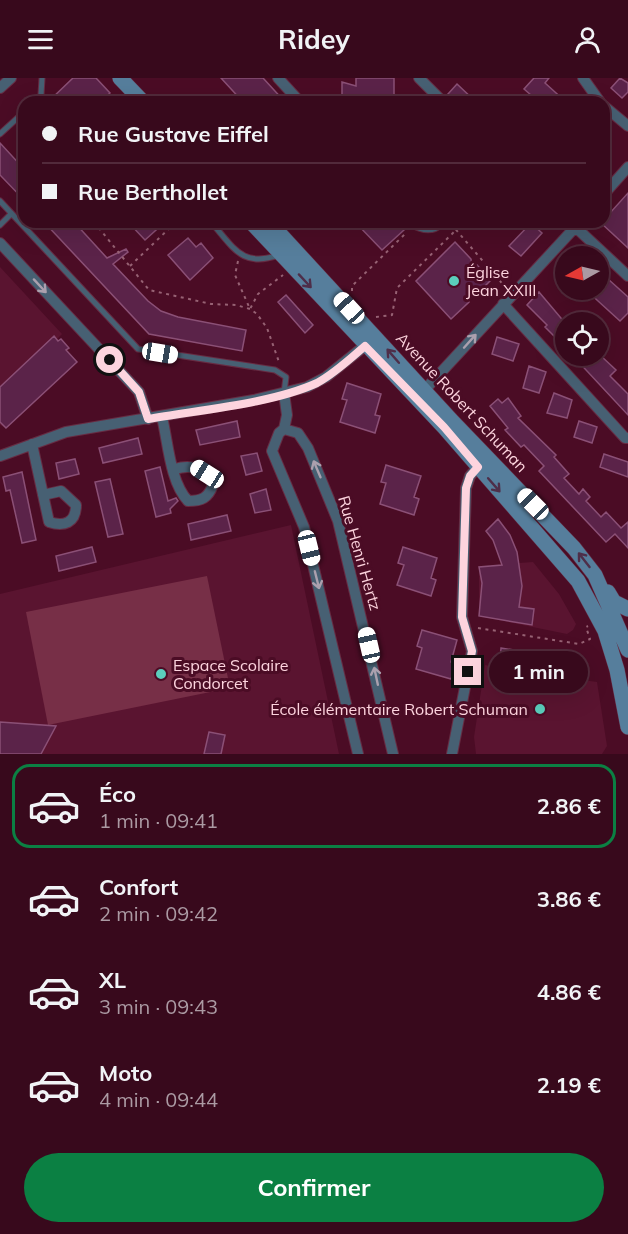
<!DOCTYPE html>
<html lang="fr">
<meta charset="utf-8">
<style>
:root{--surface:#38091c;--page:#431729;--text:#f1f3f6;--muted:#ab9aa3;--line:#522a3b;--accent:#0b8043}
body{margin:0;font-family:Mulish,sans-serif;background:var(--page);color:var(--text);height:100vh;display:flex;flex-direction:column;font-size:22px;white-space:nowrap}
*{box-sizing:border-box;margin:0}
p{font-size:20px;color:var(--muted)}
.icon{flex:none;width:33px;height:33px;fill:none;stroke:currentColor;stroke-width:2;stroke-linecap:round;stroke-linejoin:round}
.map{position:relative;height:676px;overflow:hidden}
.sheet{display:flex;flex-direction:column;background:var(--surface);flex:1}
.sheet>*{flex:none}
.banner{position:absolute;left:18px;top:18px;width:592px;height:132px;border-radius:18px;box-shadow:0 6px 24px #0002,0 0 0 2px var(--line);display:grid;align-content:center;height:132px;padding:0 24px;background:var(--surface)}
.needle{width:39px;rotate:262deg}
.tools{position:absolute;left:555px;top:168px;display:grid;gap:12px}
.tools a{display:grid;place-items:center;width:54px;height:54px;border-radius:50%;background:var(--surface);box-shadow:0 6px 24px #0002,0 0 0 2px var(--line);font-size:30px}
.end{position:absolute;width:27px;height:27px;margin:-14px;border:8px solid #fdd4de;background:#111;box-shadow:0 0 0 3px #111}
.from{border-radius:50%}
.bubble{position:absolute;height:42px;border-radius:21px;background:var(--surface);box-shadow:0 6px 24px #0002,0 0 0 2px var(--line);font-size:20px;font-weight:700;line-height:42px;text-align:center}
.car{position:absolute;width:18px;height:36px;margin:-18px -9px;border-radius:8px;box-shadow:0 0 4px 2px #0007;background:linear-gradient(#fff 24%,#345 0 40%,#fff 0 76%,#345 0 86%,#fff 0)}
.banner b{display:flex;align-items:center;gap:21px;height:57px;font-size:22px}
.banner b+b{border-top:2px solid var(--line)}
.banner i{width:15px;height:15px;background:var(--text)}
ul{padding:10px 0 0;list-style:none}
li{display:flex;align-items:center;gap:18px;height:84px;margin:0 12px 9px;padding:0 12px;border:3px solid transparent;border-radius:18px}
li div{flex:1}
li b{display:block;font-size:22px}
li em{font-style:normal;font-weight:700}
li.selected{border-color:var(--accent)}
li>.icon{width:54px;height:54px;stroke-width:1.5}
.button{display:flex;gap:12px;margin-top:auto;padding:12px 24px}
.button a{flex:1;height:69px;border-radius:36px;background:var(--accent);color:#fff;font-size:24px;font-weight:700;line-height:69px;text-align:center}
header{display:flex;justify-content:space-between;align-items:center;height:78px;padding:0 24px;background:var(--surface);font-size:27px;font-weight:700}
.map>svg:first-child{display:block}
.built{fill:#5a1430}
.green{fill:#772f47}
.building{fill:#5b2349;stroke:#8b5076;stroke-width:1.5}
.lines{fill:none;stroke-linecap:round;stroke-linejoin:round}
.service-casing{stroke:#672c43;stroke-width:7}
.minor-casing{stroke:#672c43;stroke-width:12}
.secondary-casing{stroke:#672c43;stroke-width:16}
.path{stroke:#976274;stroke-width:2;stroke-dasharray:3 4.5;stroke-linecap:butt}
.service{stroke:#476073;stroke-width:5}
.minor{stroke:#476073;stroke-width:10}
.secondary{stroke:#567e9c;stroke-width:15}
.oneway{stroke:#4e2e49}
.oneway2{stroke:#aba0ae}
.route{stroke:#fdd4de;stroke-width:8}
.poi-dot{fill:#5bcebc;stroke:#4b0c25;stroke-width:2}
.labels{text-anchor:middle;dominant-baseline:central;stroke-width:6;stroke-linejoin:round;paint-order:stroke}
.poi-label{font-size:16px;fill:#fdd4de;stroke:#4b0c25;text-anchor:start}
.street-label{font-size:16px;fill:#fdd4de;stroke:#4b0c25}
</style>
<header><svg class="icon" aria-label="menu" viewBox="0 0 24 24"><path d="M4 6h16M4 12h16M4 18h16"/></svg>Ridey<svg class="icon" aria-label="person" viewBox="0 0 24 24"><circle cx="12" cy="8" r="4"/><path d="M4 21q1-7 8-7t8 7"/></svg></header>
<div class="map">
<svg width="628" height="676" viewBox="0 0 628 676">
<rect width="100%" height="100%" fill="#4b0c25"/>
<path class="built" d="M0,189L62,256L57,261L77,284L6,350L0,347Z
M498,441L510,457L519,485L533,484L559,516L576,546L573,552L567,556L479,538V489L502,487L493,462L486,453Z
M291,447L339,676H0V516Z
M501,570L578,582L576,601L597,604L607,668L602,676H476L474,659L485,587L498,589Z"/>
<path class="green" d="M207,498L230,610L48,647L26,534Z"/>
<path class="building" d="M73,0H96L110,15L100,24H48Z
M221,0H263L285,24H243Z
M356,0H394V24H342V4L356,8Z
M534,0H549L545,5L566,24H539L524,11Z
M620,0L628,5V14L622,20L611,10Z
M457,6L476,24H457L448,16Z
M0,65L24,91V122L0,97Z
M628,115V170L601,145Z
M44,144H74L107,180L126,171L128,174L113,186L148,223L161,233L178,239L246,252L242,273L149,256Z
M128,144H165L145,162Z
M355,144H396L404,152L382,172Z
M531,145L542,155L521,178L509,168Z
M188,160L196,169L201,165L213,180L190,202L168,177Z
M455,164L471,181L472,187H477L491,202L475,218L470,219L469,224L451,241L416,203Z
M598,192L628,219V235L620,243L586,212H598Z
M539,214L566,246V255L558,262L545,249L547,247L527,227Z
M286,217L313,247L305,255L278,224Z
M54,258L58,263L61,261L69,270L66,272L77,284L6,350L0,344V309Z
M497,259L519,266L513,283L492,276Z
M573,278H601L616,292L610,298L628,316V337Z
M529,288L546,294L539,315L523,310Z
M347,305L381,316L375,337L380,338L375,355L340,344L347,322L342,321Z
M554,315L572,322L567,340L547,335Z
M508,320L521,338L518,340L556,377L554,379L569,396L564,400L579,416L583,411L590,419L586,423L601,439L606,434L621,450L628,444V470L615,456L606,464L539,393L544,388L524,367L521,369L505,352L508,350L490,328L498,321L502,325Z
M237,343L240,359L200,367L196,352Z
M579,343L597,349L592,365L574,359Z
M138,360L142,376L103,385L99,370Z
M257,375L262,393L246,397L241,378Z
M604,376L628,384V399L600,389Z
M75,381L79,396L59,401L56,385Z
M386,387L421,398L414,419L419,421L414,437L380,426L386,405L381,404Z
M160,389L168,423L176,420L178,423L170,431L171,435L156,439L145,393Z
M22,394L36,462L22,465L10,412L6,413L3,399Z
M110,401L123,456L108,459L95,404Z
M266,411L271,432L255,435L250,416Z
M227,437L231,453L191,462L188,446Z
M498,441L510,457L517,474L522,508L519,529L534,531L532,547L479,538L482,505L479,489L502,487L493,462L486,453Z
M92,469L96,484L59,493L56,478Z
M403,469L437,480L431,500L436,502L431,518L397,507L404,487L398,485Z
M422,552L457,562L451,584L456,585L451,601L416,591L422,570L417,568Z
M501,570L578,582L571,614L499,603Z
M0,644L56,648L41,676H0Z
M209,654L225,657L221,676H204Z"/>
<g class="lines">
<defs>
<path id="service" d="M35,24L41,17L42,0
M0,56L24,34
M0,123L138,271L275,292L286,299L284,315
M211,144C234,170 242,190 279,177
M0,147L11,136"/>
<path id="minor" d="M278,0L300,24
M419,0L443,24
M583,0L600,24
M0,10L11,0
M604,28L628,48
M604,116L628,89
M412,144C422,150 432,152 441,144
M570,144L628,198
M0,165L139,314L148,341
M503,226L625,360H628
M284,315L287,337L284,351
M420,317L580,144
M162,339C168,364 170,404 188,423C202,423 208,420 213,407C204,390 192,386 175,391
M284,351L298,355L308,370L338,443L393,676
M284,351L279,355L272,373L304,449L358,676
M32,366L49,444C64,449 76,445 76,427L61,413L43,417
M0,378L66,354L254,322L307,309L326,299L372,262
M452,676L472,573L462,539L466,410L470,398L478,389"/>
<path id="secondary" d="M120,0L143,24
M251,144L444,349L578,503L605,553L617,592L628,649
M269,144L452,343L574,470L595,497L628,572
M608,514L614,524L628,531"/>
</defs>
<use href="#service" class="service-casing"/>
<use href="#minor" class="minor-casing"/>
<use href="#secondary" class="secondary-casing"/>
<path class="path" d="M191,24V23
M94,144L149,212L211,226L236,227L250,231L257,236L267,250L279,284
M451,146L506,210
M238,183L235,197L250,231L258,216L283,197
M130,188L176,144
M352,213V208L406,155
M376,239L392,237L397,210L456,152
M478,550L579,566L590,561L586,549L588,548"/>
<use href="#service" class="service"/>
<use href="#minor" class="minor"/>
<use href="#secondary" class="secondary"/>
</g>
<defs><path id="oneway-shaft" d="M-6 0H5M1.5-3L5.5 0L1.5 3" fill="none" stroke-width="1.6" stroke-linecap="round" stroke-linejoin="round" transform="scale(1.5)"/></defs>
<g class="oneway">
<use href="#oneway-shaft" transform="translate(305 203) rotate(47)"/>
<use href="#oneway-shaft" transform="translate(393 278) rotate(-131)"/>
<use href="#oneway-shaft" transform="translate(494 407) rotate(49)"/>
<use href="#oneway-shaft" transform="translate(584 482) rotate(-128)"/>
</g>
<g class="oneway2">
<use href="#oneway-shaft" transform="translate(40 208) rotate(47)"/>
<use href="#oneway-shaft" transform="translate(470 263) rotate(-48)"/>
<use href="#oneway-shaft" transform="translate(317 391) rotate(-113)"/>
<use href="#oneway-shaft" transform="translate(317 502) rotate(76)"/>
<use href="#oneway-shaft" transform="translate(376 598) rotate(-102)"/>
</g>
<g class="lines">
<path class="route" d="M110,282L139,314L148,341C198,332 271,326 317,305C334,296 350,281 365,268L444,349L478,389L470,398L466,410L462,539L472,573L468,594"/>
</g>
<g class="poi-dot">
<circle cx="454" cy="203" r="6"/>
<circle cx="161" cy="596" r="6"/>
<circle cx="540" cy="631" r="6"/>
</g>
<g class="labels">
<g class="poi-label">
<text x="466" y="194">Église<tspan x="466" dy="18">Jean XXIII</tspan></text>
<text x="173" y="587">Espace Scolaire<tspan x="173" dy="18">Condorcet</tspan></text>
<text x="528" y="631" text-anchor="end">École élémentaire Robert Schuman</text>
</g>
<g class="street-label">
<text transform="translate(462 324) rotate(47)">Avenue Robert Schuman</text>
<text transform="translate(360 475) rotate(74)">Rue Henri Hertz</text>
</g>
</g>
</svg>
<div class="tools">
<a><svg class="needle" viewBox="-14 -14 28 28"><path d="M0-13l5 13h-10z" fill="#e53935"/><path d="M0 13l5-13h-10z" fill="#ab9aa3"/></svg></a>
<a><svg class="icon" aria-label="locate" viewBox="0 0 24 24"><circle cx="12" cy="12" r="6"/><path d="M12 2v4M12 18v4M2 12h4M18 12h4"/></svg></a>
</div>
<i class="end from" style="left:110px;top:282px"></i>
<i class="end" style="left:468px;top:594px"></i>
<div class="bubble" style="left:489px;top:573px;width:99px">1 min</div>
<i class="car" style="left:349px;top:230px;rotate:317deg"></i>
<i class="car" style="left:160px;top:275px;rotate:99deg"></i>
<i class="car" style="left:207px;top:396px;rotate:302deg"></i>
<i class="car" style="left:533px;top:426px;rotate:315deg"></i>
<i class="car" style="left:309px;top:470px;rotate:166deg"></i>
<i class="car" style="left:369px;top:567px;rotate:347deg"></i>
<div class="banner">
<b><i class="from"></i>Rue Gustave Eiffel</b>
<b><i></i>Rue Berthollet</b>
</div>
</div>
<section class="sheet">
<ul>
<li class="selected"><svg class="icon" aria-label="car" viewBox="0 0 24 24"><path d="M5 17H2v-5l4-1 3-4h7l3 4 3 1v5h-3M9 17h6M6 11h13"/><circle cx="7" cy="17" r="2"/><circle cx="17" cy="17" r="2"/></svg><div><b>Éco</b><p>1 min · 09:41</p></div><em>2.86 €</em></li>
<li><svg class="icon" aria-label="car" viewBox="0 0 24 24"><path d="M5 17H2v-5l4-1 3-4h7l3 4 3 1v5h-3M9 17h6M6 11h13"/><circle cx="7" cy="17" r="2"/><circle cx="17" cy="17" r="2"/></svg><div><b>Confort</b><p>2 min · 09:42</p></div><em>3.86 €</em></li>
<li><svg class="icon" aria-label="car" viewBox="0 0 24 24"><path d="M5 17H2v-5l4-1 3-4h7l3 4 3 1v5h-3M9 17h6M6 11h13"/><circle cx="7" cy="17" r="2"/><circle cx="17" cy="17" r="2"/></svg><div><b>XL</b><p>3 min · 09:43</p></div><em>4.86 €</em></li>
<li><svg class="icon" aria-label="car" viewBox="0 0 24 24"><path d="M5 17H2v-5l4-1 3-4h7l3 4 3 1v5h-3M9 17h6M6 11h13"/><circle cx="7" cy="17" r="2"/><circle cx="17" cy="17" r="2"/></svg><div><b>Moto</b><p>4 min · 09:44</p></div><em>2.19 €</em></li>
</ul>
<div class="button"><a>Confirmer</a></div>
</section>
